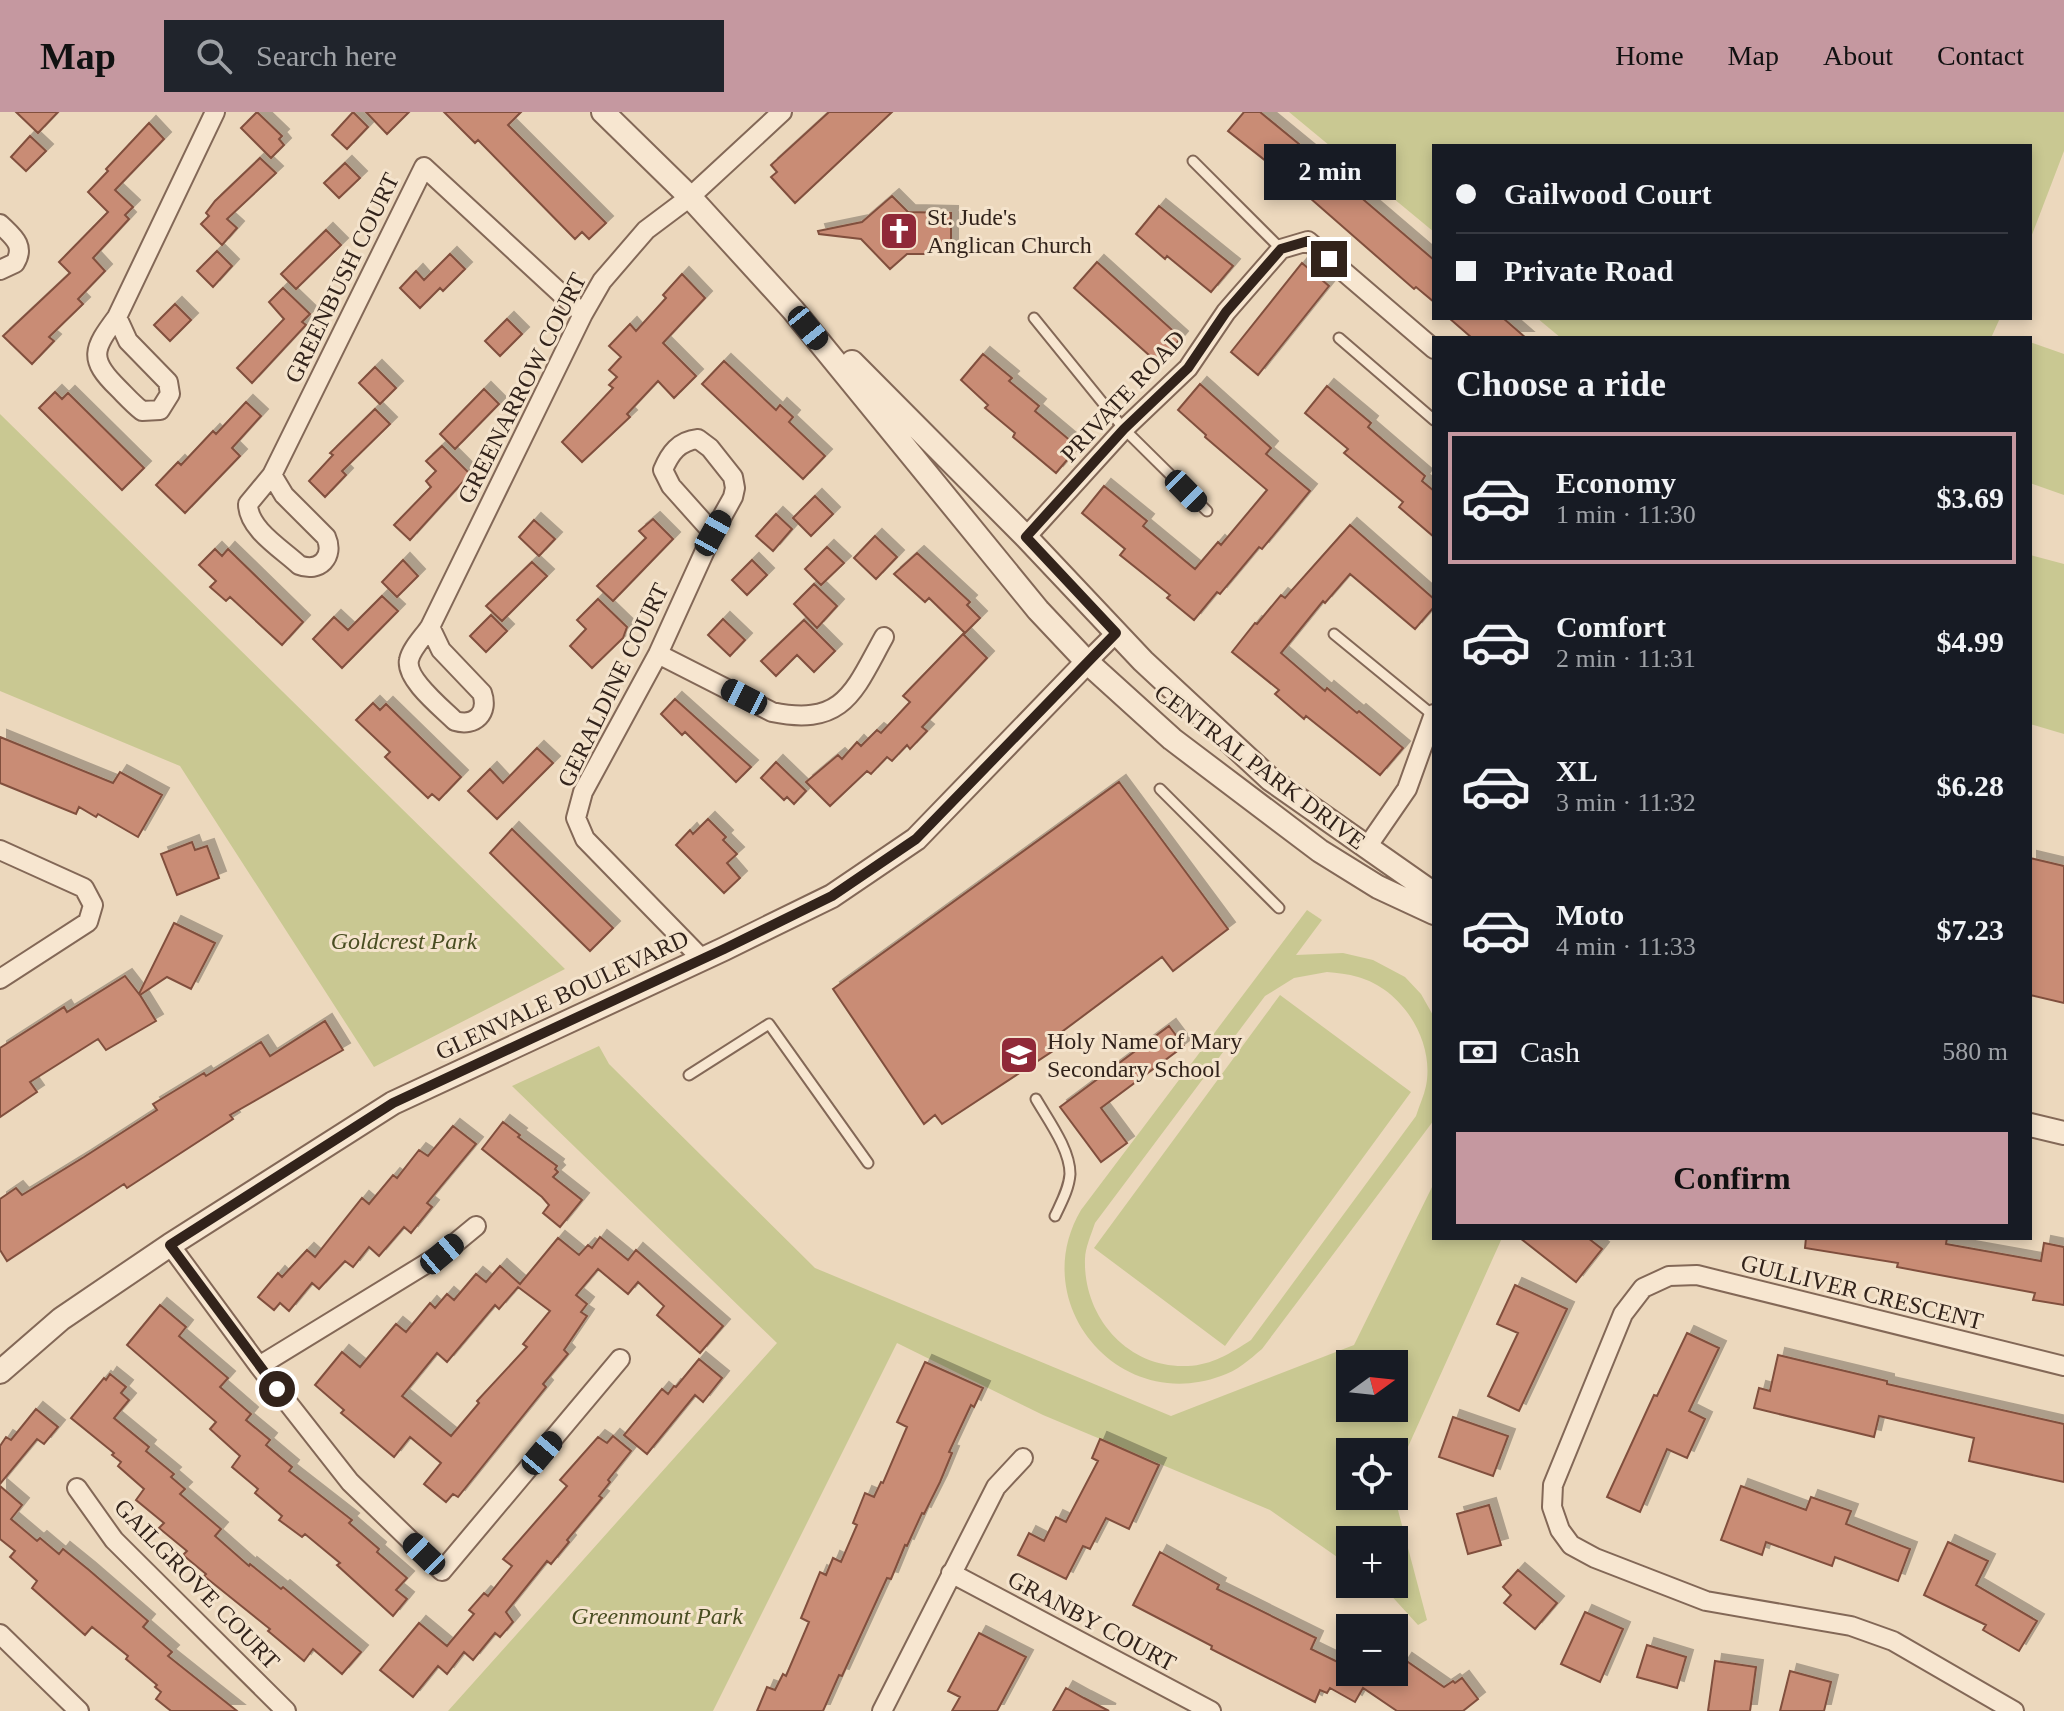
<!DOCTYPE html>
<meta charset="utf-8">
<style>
:root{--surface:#171b24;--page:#20242c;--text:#f1f3f6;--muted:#9ea1a6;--line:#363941;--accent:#c598a0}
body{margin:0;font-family:"Times New Roman",serif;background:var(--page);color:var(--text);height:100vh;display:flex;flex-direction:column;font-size:30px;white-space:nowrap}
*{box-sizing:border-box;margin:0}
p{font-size:26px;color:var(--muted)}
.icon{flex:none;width:44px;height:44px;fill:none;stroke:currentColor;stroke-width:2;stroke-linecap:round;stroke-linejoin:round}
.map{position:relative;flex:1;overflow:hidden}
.panel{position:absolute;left:1432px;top:224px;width:600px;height:904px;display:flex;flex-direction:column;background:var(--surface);border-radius:0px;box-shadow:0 4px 12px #0003}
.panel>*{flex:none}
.hud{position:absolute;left:1432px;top:32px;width:600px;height:176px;border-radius:0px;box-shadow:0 4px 12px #0003;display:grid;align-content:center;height:176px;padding:0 24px;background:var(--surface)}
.needle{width:52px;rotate:75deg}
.controls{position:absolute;left:1336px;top:1238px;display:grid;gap:16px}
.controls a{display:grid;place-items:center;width:72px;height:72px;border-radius:0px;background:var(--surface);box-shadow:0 4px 12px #0003;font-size:40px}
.end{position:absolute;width:36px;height:36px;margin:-18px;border:10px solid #32231b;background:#fff;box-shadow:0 0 0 4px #fff}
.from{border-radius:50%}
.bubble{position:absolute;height:56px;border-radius:0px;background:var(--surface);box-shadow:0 4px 12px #0003;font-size:26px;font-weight:800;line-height:56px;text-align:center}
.car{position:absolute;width:24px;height:48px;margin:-24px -12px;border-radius:10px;box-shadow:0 0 6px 2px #0007;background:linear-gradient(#222 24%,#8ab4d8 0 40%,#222 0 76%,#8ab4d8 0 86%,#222 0)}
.hud b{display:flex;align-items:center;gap:28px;height:76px;font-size:30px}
.hud b+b{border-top:2px solid var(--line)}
.hud i{width:20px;height:20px;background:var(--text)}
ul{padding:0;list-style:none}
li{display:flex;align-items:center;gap:24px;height:132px;margin:0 16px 12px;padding:0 8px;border:4px solid transparent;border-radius:0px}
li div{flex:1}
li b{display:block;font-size:30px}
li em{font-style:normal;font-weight:800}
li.current{border-color:var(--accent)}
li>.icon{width:72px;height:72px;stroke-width:1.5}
h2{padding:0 24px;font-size:36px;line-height:96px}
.pay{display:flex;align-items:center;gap:20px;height:88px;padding:0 24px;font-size:30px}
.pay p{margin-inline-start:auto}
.cta{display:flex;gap:16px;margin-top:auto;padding:16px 24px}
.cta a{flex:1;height:92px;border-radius:0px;background:var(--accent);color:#111;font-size:32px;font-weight:800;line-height:92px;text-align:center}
header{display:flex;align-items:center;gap:48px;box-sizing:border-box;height:112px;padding:0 40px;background:var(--accent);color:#111}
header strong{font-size:38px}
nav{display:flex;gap:44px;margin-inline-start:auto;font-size:28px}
.search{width:560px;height:72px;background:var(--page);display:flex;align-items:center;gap:20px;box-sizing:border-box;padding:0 28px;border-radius:0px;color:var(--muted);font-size:30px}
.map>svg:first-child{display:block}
.green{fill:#c9c892;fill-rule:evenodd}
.building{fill:#c98c74;stroke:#814f3e;stroke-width:2;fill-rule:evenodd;filter:url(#shadow)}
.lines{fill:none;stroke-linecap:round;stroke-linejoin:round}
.service-casing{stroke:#836857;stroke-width:13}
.minor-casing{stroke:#836857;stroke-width:22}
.tertiary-casing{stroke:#836857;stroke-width:26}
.service{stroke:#f7e6d0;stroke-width:9}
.minor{stroke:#f7e6d0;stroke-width:18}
.tertiary{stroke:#f7e6d0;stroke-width:22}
.route{stroke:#32231b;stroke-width:10}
.labels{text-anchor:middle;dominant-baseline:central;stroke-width:6;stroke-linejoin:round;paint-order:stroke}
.poi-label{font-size:24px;fill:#32231b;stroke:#f4e3cc;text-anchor:start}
.street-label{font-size:24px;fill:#32231b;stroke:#f4e3cc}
.park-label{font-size:24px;font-style:italic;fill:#494e22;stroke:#f4e3cc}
</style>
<header>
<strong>Map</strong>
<div class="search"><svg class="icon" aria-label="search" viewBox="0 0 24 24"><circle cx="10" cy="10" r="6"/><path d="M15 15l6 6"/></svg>Search here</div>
<nav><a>Home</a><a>Map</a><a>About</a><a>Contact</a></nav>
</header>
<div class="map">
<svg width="2064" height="1599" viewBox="0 0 2064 1599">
<defs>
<filter id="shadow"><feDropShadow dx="7" dy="-7" stdDeviation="0" flood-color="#0004"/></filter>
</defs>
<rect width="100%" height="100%" fill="#ecd8bd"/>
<path class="green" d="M1289,0H2064V39L2030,128V34H1434V120Z
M1537,206H2000L1991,226H1561Z
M2030,230L2064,242V383L2030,371Z
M0,302L565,857L374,955L180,654L0,579Z
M2030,443L2064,452V622L2030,612Z
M1307,798L1322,808L1296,843L1343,841L1373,848L1405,865L1421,882L1434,905V1008L1262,1237C1249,1248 1237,1259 1221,1264C1118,1302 1026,1191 1081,1098ZM1327,860C1337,861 1348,862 1358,865C1402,877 1435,929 1426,974C1424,984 1419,994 1416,1004L1251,1228C1231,1241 1212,1253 1188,1254C1128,1257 1083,1205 1085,1147C1085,1136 1091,1123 1095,1111L1265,884L1294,866Z
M1280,883L1411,980L1225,1234L1094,1136Z
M599,934L609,952L815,1156L1171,1304L1354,1233L1434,1071V1126H1502L1394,1366V1340H1350V1384L1394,1383L1427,1508L1418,1513L1387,1479L1376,1472H1394V1428H1350V1454L1270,1398L1043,1303L897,1231L713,1599H448L777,1231L512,974ZM1350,1252H1394V1296H1350Z"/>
<path class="building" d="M16,0H58L38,21Z
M257,0L282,24L279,27L284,33L271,46L241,16Z
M353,0L368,15L347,37L332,23Z
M366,0H409L387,22Z
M444,0H521L508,13L606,111L589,127L582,120L575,127L478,28L475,31Z
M829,0H892L795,91L771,65L777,60L771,53Z
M1244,0H1260L1338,64L1337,65L1434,148V190L1416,175L1414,177L1286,65L1228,19Z
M149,11L164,27L115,78L133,95L125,103L129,107L93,146L105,159L78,187L83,192L49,225L54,229L32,252L3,224L70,161L59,150L108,100L88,80L108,59L106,57Z
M30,24L46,39L26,59L11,45Z
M260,46L276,61L227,107L237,116L222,133L201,112L209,104L206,101L215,89Z
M345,51L360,66L339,86L324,71Z
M892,84L908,100L951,101V142H907L890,157L861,127L819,122L818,119L862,110Z
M1159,94L1233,154L1211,180L1167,144L1165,147L1136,122Z
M326,118L341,133L296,177L281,162Z
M217,139L232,154L213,175L197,159Z
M450,142L465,157L443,179L440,176L420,196L400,176L416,159L424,168Z
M1097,150L1181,226L1159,252L1074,176Z
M1302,151L1329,174L1258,263L1231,240Z
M682,162L705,186L663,231L696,264L674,286L658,269L627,302L630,305L582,350L562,330L613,276L609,273L617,265L609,258L621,245L609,234L630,212L636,219L666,186L663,183Z
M283,176L310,202L302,210L306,213L252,271L237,256L284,207L269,190Z
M175,192L191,208L170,229L154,213Z
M1449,206H1503L1526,226H1472Z
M507,207L522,222L500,244L485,229Z
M983,242L1012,266L1009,269L1039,294L1035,299L1078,335L1056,361L1013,325L1015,321L985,296L988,293L961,268Z
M724,249L776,298L780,293L793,305L789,310L825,344L803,367L702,272Z
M375,255L396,276L380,292L359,271Z
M1200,272L1271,336L1266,342L1310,379L1262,437L1259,435L1220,482L1217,480L1194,508L1167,486L1170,483L1120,443L1125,437L1082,401L1104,374L1147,409L1143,414L1195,457L1218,430L1221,433L1267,378L1205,325L1206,323L1178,298Z
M1327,274L1371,311L1368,315L1425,364L1422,369L1434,379V425L1399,395L1403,390L1344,341L1348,337L1305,301Z
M484,277L499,292L455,337L440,322Z
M55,280L62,287L68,281L144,356L122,378L39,296Z
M246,290L261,304L232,336L240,344L185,401L156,373L178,350L181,353L213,319L216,322Z
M375,297L390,312L342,359L346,363L325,385L309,369L333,343L330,341Z
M442,334L470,362L410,428L394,413L431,375L426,369L436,359L426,349Z
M815,384L833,402L811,424L793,406Z
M776,402L792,417L773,439L756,424Z
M653,407L673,427L613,489L597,474L646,426L639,419Z
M534,408L555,427L539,444L519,425Z
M1350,413L1434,487V495L1415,517L1350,462L1325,491L1323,489L1281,541L1325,579L1327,576L1357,601L1359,599L1403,636L1380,663L1306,604L1304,607L1275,582L1279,578L1232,540L1255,511L1257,512L1281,483L1285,486Z
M875,424L897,445L876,467L854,446Z
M827,435L844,451L821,473L805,457Z
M215,437L222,444L228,437L303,510L282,533L230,485L226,489L210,475L216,469L199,453Z
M917,441L970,490L967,493L980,506L965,521L929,486L925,490L894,462Z
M403,448L418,464L397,485L382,470Z
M752,448L767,463L747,483L732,468Z
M532,450L547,464L502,509L486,494Z
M814,472L837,494L817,516L794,492Z
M382,484L398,499L342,556L313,527L334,505L348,518Z
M598,487L627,515L623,526L592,556L570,534L586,517L577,508Z
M491,503L507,519L486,540L470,524Z
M723,507L745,528L730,544L708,523Z
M804,508L835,539L814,560L797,543L776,564L761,549Z
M963,522L987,546L922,615L927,619L910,637L907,633L892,649L887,645L871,662L867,659L830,694L806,670L838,643L842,647L857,630L861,634L877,618L881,621L910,590L903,584Z
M675,587L751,655L736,670L685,620L682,623L661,602Z
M373,591L380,598L386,592L461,665L439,688L432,682L428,686L385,645L390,640L356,608Z
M0,625L113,671L120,660L162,683L138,725L98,702L96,705L79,695L76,702L0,671Z
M537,636L553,651L497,707L468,679L490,657L503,671Z
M776,650L806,679L794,692L787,685L784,688L761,666Z
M1119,670L1228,817L1173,859L1162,845L1055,925L1062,933L942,1012L935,1003L924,1012L833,877Z
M708,707L726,725L723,728L737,742L727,751L740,766L724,781L676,733L690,718L693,722Z
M512,717L613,816L590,839L490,741Z
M192,730L195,738L207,734L219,766L177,783L161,742Z
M2030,746L2064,754V891L2030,883Z
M174,811L215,831L191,877L167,865L140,883L156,909L106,938L98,927L30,970L37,980L0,1005V936L64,895L67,900L125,864L139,882Z
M325,909L343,938L230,1003L233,1007L127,1076L124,1072L7,1149L0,1138V1087L16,1076L22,1083L84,1045L157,998L153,992L204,961L206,964L261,930L270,944Z
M1169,914L1184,934L1101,996L1127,1031L1101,1050L1060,995Z
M503,1010L520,1023L518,1025L557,1054L555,1057L558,1060L553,1065L582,1088L560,1115L543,1101L549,1093L542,1085L482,1037Z
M453,1014L476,1032L427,1091L432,1095L411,1121L404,1115L379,1144L369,1135L353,1155L345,1149L319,1177L312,1171L289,1199L280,1191L274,1198L258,1185L278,1161L282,1165L307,1138L315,1145L362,1086L369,1092L393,1063L397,1066L419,1038L428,1044Z
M600,1125L628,1148L636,1138L723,1214L700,1241L657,1203L664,1194L638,1170L628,1182L598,1157L576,1183L587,1192L581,1200L587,1204L564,1238L568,1242L543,1272L546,1275L458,1385L453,1382L446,1390L424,1372L441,1351L410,1325L394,1345L341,1301L344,1298L315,1273L342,1240L360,1255L396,1212L406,1220L430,1191L435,1196L447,1182L454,1188L476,1162L486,1170L500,1154L520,1172L558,1126L579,1143L588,1133L592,1136ZM518,1175L550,1199L523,1232L527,1235L477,1289L479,1291L451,1324L402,1284L437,1241L447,1250L495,1193L499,1197Z
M1520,1126H1588L1602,1137L1576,1170Z
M1806,1126H1947L1946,1132L2041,1149L2044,1131L2064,1135V1193L2033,1188L2035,1181L1897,1155L1898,1151L1805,1136Z
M1515,1173L1567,1197L1519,1299L1488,1284L1518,1221L1497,1212Z
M160,1193L186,1215L179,1224L228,1266L220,1275L251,1302L246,1308L270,1328L266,1333L292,1355L289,1359L352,1408L349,1411L379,1437L377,1440L407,1466L396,1478L407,1487L393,1504L337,1453L340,1451L305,1422L302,1425L279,1408L282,1404L255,1381L258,1377L232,1355L240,1344L210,1317L216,1310L127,1233Z
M1687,1221L1719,1236L1689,1299L1705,1307L1687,1346L1667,1337L1640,1400L1607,1385L1654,1283L1657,1284Z
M1778,1243L1887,1269V1272L2064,1312V1370L1969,1349L1974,1326L1879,1304L1874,1325L1754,1296L1759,1276L1770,1279Z
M699,1247L722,1266L703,1290L695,1283L647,1342L624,1323L662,1277L668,1282L674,1274L676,1275Z
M925,1250L983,1276L974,1295L971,1293L949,1340L952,1341L940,1370L924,1402L922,1401L907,1434L905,1433L891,1467L887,1466L842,1564L839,1563L823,1599H757L767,1575L775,1578L783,1562L786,1564L809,1510L801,1506L820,1460L826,1463L833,1446L841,1450L857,1413L853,1411L865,1381L874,1385L881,1370L883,1371L907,1315L897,1310Z
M110,1262L126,1275L121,1281L129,1288L114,1306L149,1335L146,1339L174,1362L171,1365L185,1377L180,1382L221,1417L215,1424L249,1454L250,1452L281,1477L283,1475L361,1540L342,1562L313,1537L304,1549L268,1519L270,1517L204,1464L206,1462L183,1443L187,1439L159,1416L164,1411L136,1388L144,1377L118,1354L121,1350L112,1343L114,1341L71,1306L104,1266L106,1268Z
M36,1297L58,1315L44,1332L37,1327L0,1372V1334L6,1325L11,1328Z
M1453,1305L1508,1324L1493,1364L1439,1345Z
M613,1324L631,1339L608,1368L610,1370L599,1384L602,1386L567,1428L569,1430L551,1452L547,1449L506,1500L513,1510L500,1525L495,1521L473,1548L464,1540L447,1562L438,1554L413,1585L380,1558L419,1511L447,1534L474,1502L469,1498L484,1481L488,1484L512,1454L503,1447L567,1374L560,1368L598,1325L607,1331Z
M1100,1327L1159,1353L1129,1417L1106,1406L1090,1437L1083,1434L1066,1467L1018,1443L1029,1421L1044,1429L1056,1405L1066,1410L1098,1349L1092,1346Z
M0,1374L22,1393L11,1407L37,1429L40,1426L59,1442L63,1437L89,1458L148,1509L143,1515L172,1540L168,1544L237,1599H171L156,1587L161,1580L155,1575L157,1573L126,1547L128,1544L92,1515L85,1523L32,1476L37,1469L10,1445L15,1439L0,1427Z
M1741,1374L1806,1398L1811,1385L1851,1399L1846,1412L1910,1437L1898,1469L1835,1445L1832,1454L1766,1430L1762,1443L1721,1428Z
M1489,1393L1501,1433L1468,1442L1457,1402Z
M1948,1430L1988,1449L1976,1473L2037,1509L2019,1539L1983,1518L1986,1513L1924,1483Z
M1160,1440L1219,1473L1217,1477L1316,1526L1311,1537L1350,1556V1560H1397L1405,1548L1444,1575L1453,1569L1455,1571L1462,1566L1478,1587L1463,1599H1397L1363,1576L1355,1590L1330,1576L1327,1581L1320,1578L1315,1590L1211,1537L1212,1534L1133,1493Z
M1518,1458L1557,1491L1535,1517L1504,1491L1511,1483L1503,1475Z
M1585,1500L1623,1517L1600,1570L1561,1552Z
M979,1521L1026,1545L997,1599H952L960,1585L948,1579Z
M1647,1533L1686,1545L1677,1576L1637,1565Z
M1715,1549L1756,1555L1750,1599H1708Z
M1790,1559L1831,1570L1824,1599H1780Z
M1066,1576L1084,1586L1109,1599H1053Z"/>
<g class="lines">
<defs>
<path id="service" d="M1193,49L1281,137
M1034,206L1124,317L1207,399
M1339,226L1434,308
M1334,522L1434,604
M1160,677L1279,796
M689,963L769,912L868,1051
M1036,987C1048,1008 1070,1037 1070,1062C1069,1077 1061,1091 1055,1104"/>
<path id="minor" d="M0,112C12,124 26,133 15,151L0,158
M117,205L128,229L168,270L170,282L160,298L142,299C133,292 126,284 118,276C88,247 93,237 117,205L215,0
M272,363L284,383L326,425C335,445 319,461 299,453C282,437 248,417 248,392L272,363L424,55L583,202
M1026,425L1124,317L1188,256L1226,200L1281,137L1308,129L1434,237
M430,515L441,538L482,581C489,601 475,615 455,609C442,596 405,567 409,548C411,537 424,524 430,515L583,202L602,169L646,118L690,85L782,0
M658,542L772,600C844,615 854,579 884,525
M1087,550L1116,521
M1367,735L1407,677L1434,602
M0,738L84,776L93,793L88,810L0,867
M701,846L585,727L576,706L583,680L658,542L713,421L733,385L735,376L733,365L710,336L698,327C679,329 670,341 663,358L671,374L713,421
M170,1133L259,1254L350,1370L442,1459L620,1247
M259,1254L442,1142L476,1114
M77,1376L114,1428L286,1599
M951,1461L1211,1599
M0,1522L79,1599
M882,1599L996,1375L1023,1346
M2014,1599L1893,1529L1851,1514L1706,1489L1595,1446L1571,1433L1560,1418L1552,1395L1553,1373L1623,1202L1643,1176L1669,1164L1697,1163L2064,1254"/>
<path id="tertiary" d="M603,0L690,85L793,198L1038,498L1087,550L1172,627L1320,739L1378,775L1434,801
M852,250L1026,425L1143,549L1270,667L1434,782
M2030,1013L2064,1021
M0,1260L61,1207L170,1133L393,991L724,837L832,784L916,727L1087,550"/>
</defs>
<use href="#service" class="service-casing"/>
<use href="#minor" class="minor-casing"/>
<use href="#tertiary" class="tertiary-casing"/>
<use href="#service" class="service"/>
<use href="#minor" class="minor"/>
<use href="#tertiary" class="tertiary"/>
</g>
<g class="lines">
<path class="route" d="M277,1277L170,1133L393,991L724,837L832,784L916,727L1116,521L1026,425L1124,317L1188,256L1226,200L1281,137L1308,129L1329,147"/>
</g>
<defs>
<symbol id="church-square" viewBox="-11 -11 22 22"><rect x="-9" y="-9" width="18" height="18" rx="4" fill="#902938" stroke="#f4e3cc"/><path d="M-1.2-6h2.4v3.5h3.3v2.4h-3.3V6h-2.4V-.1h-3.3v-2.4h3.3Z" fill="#fff"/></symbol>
<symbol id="school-square" viewBox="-11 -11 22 22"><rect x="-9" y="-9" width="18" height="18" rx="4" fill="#902938" stroke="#f4e3cc"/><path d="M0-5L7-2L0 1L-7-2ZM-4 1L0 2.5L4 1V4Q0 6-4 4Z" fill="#fff"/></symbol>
</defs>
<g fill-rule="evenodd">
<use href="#church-square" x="877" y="97" width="44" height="44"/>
<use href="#school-square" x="997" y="921" width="44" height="44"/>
</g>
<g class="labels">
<g class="poi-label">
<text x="927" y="105">St. Jude's<tspan x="927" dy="28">Anglican Church</tspan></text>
<text x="1047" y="929">Holy Name of Mary<tspan x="1047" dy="28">Secondary School</tspan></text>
</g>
<g class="street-label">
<text transform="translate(342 166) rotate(-64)">GREENBUSH COURT</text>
<text transform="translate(522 276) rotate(-63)">GREENARROW COURT</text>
<text transform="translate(1123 284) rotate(-47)">PRIVATE ROAD</text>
<text transform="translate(613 573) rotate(-64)">GERALDINE COURT</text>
<text transform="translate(1260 655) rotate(37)">CENTRAL PARK DRIVE</text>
<text transform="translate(562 883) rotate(-25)">GLENVALE BOULEVARD</text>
<text transform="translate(1862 1180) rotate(14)">GULLIVER CRESCENT</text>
<text transform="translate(197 1472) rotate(46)">GAILGROVE COURT</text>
<text transform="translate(1092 1509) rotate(28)">GRANBY COURT</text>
</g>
<g class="park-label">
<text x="404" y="829">Goldcrest Park</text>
<text x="657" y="1504">Greenmount Park</text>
</g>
</g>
</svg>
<div class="controls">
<a><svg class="needle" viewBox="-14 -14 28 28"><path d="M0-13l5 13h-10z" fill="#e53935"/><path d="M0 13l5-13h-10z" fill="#9ea1a6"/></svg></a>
<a><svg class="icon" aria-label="locate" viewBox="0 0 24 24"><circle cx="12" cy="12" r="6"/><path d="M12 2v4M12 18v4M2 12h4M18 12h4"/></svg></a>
<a>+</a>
<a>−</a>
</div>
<i class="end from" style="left:277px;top:1277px"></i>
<i class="end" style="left:1329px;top:147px"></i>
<div class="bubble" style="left:1264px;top:32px;width:132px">2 min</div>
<i class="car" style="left:808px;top:216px;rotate:141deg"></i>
<i class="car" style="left:1186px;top:379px;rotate:135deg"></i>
<i class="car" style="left:713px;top:421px;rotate:29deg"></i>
<i class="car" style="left:744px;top:585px;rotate:297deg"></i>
<i class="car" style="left:442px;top:1142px;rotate:50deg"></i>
<i class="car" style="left:542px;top:1341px;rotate:40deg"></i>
<i class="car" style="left:424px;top:1442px;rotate:314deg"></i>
<div class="hud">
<b><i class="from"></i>Gailwood Court</b>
<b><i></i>Private Road</b>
</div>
<section class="panel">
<h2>Choose a ride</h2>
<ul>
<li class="current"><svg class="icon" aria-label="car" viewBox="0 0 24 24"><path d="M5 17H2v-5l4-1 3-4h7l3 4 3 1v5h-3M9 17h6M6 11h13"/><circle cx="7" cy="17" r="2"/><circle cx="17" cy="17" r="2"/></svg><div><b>Economy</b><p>1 min · 11:30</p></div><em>$3.69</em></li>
<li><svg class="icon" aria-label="car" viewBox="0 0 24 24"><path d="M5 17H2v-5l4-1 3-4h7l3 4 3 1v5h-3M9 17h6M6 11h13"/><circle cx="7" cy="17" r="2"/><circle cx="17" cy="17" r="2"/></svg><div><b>Comfort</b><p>2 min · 11:31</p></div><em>$4.99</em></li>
<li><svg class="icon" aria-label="car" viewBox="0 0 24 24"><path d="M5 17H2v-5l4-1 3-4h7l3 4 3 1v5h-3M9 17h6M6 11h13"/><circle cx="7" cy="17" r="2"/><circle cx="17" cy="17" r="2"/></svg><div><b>XL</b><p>3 min · 11:32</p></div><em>$6.28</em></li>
<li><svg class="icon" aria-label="car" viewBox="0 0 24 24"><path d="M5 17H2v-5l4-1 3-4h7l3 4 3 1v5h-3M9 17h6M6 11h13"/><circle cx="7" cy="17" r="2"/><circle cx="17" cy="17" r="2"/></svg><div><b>Moto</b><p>4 min · 11:33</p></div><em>$7.23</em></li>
</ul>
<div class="pay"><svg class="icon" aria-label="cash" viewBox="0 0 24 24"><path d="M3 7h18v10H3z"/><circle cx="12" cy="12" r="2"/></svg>Cash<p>580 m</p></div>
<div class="cta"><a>Confirm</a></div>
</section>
</div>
